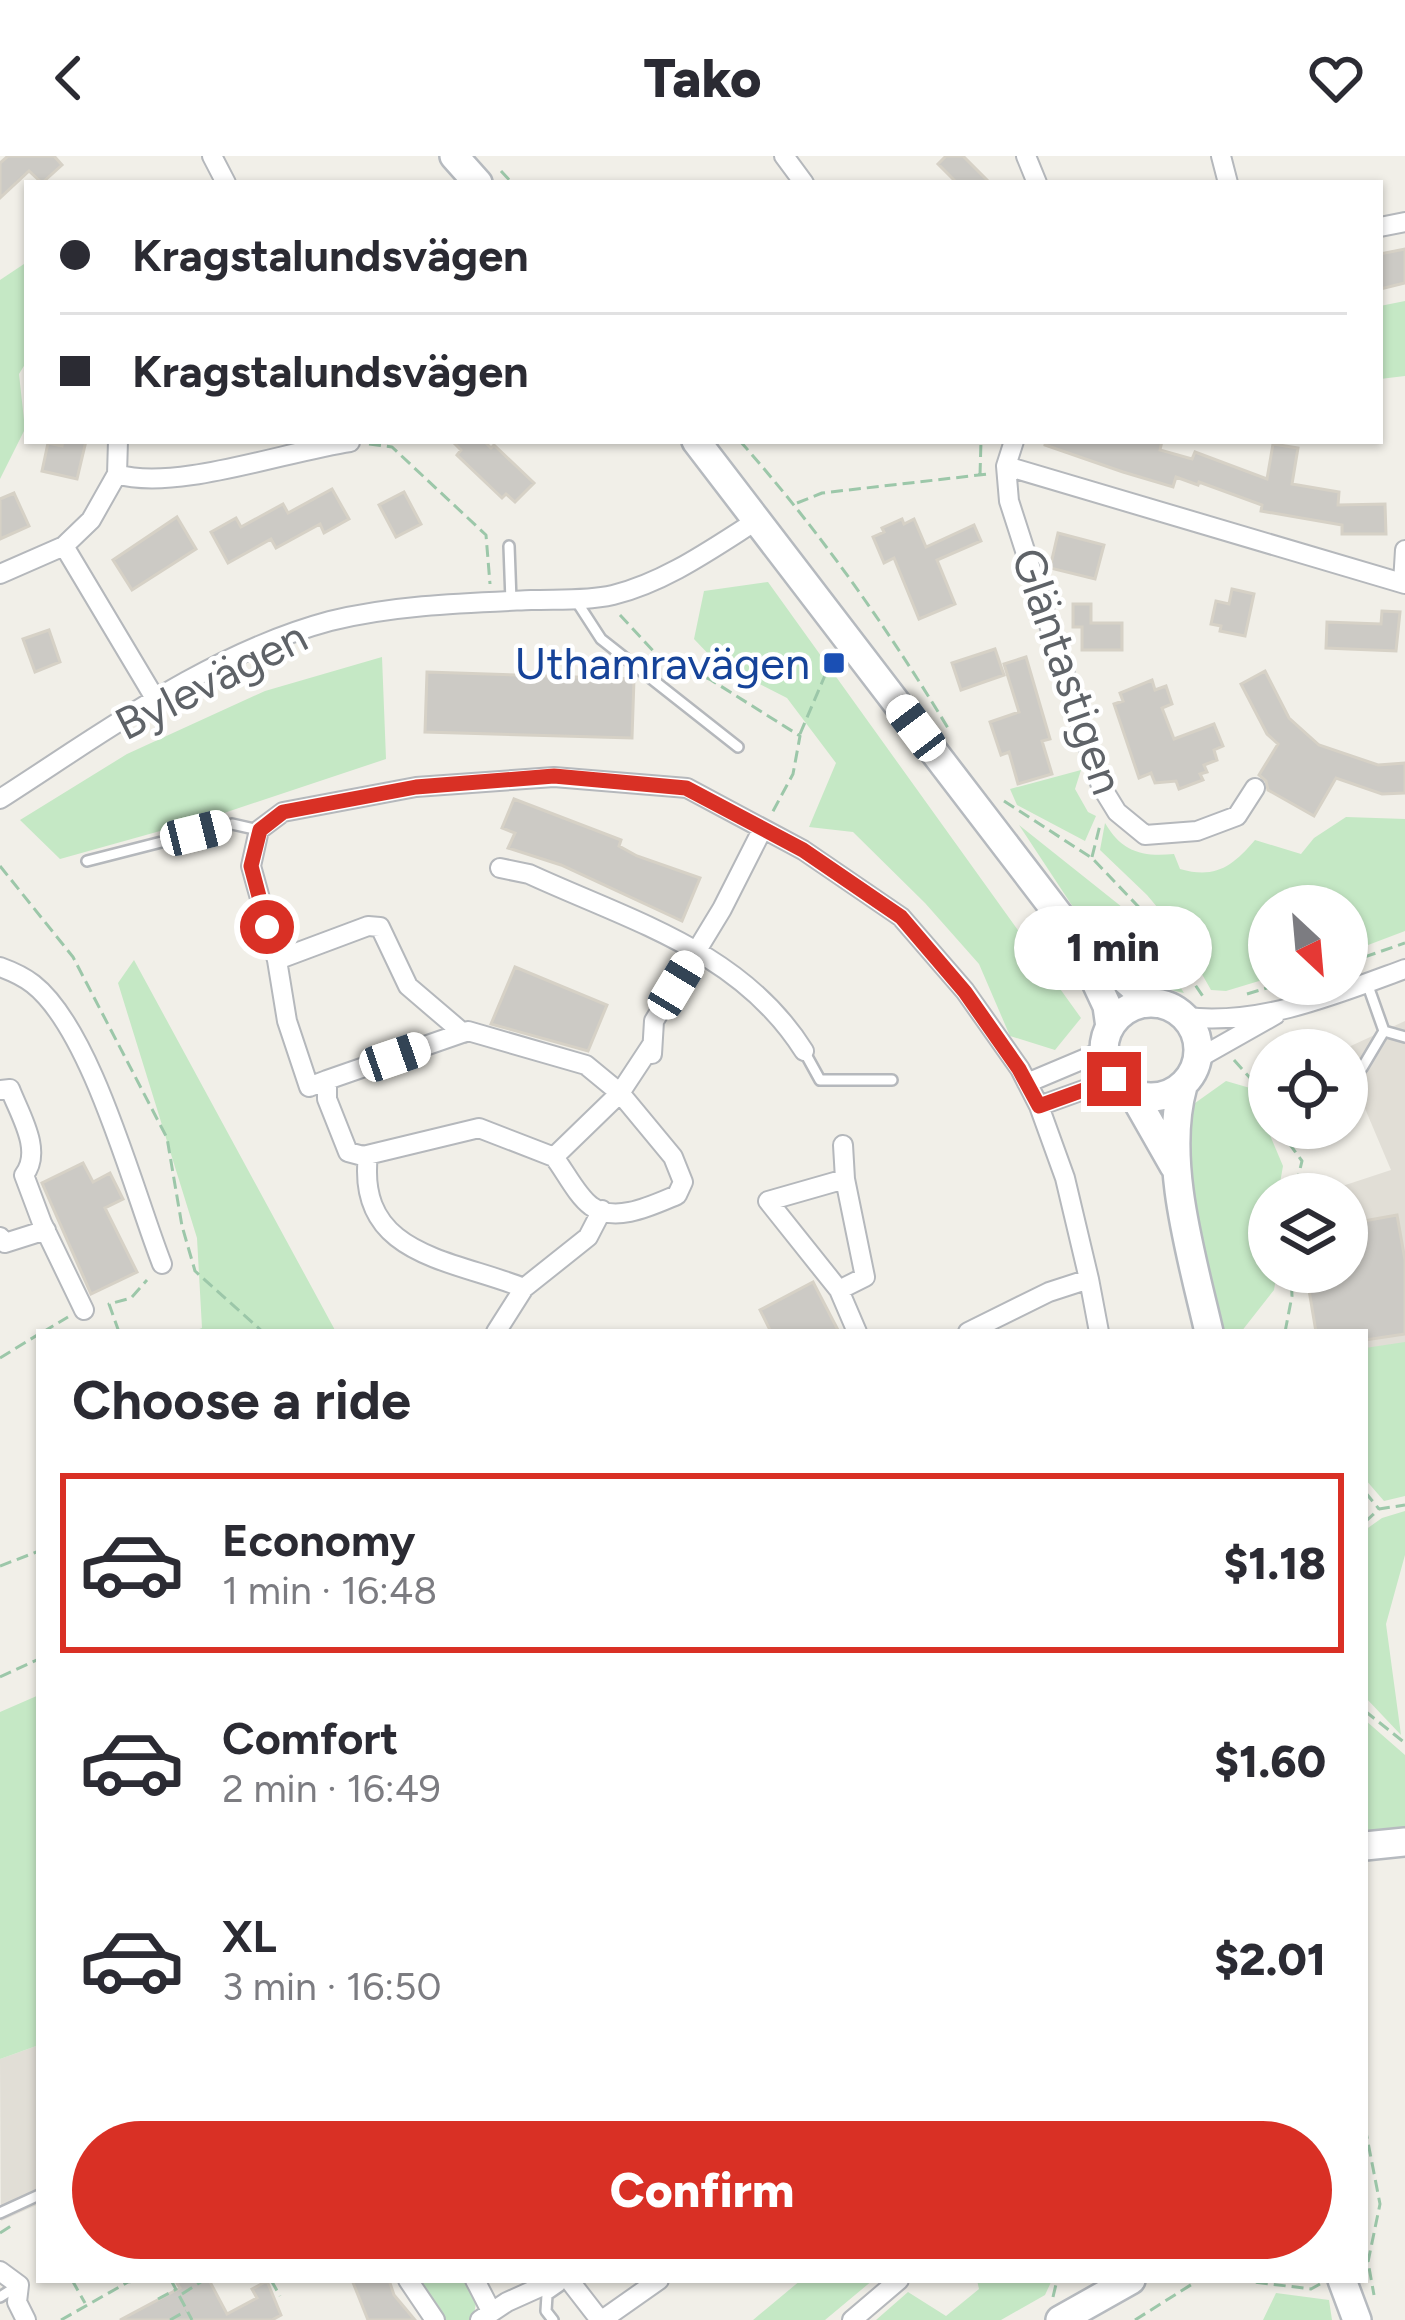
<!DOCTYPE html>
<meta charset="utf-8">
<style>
:root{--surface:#fff;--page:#f7f7f7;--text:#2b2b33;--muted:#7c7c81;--line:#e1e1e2;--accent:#d93025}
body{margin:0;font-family:Figtree,sans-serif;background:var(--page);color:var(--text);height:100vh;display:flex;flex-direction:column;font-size:45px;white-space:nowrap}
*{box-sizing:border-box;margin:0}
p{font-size:39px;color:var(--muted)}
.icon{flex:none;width:66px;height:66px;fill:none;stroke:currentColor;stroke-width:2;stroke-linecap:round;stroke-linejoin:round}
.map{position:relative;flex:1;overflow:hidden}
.drawer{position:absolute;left:36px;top:1173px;width:1332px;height:954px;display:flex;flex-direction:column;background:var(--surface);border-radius:0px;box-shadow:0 3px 9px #0004}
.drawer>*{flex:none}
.banner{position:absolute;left:24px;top:24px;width:1359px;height:264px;border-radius:0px;box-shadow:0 3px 9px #0004;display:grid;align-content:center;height:264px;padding:0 36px;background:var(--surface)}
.needle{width:78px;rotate:154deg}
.buttons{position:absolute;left:1248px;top:729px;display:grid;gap:24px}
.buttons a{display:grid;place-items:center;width:120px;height:120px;border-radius:50%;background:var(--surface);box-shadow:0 3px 9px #0004;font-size:60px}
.end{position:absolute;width:54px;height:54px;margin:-27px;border:15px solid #d93025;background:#fff;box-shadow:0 0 0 6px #fff}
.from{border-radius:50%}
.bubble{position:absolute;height:84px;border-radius:42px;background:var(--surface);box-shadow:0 3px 9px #0004;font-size:39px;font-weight:800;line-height:84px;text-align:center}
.car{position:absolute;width:36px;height:72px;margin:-36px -18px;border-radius:15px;box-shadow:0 0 9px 3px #0007;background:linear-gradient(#fff 24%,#345 0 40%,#fff 0 76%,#345 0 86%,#fff 0)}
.banner b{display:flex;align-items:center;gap:42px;height:114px;font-size:45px}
.banner b+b{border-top:3px solid var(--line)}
.banner i{width:30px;height:30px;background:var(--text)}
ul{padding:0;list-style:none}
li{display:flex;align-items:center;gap:36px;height:180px;margin:0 24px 18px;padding:0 12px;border:6px solid transparent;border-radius:0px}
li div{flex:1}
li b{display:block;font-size:45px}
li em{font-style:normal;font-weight:800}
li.active{border-color:var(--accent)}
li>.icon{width:108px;height:108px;stroke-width:1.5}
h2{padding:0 36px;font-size:54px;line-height:144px}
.action{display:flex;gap:24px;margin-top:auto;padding:24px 36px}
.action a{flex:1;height:138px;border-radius:72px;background:var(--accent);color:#fff;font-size:48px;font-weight:800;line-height:138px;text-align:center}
header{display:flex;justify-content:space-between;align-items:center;height:156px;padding:0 36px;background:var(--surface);font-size:54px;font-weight:800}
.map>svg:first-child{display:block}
.education{fill:#e1ded6}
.green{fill:#c5e8c5}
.building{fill:#cccac5;stroke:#d6d1c6;stroke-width:3}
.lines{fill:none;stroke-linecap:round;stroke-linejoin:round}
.lane-casing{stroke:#b5b8bc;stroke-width:14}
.street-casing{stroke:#b5b8bc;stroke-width:22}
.secondary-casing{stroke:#b6babf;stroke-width:32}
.path{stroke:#9cc7a9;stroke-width:3;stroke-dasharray:12 6;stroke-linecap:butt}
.lane{stroke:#fff;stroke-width:9}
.street{stroke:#fff;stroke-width:18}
.secondary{stroke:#fff;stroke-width:27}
.route{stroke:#d93025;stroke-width:15}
.transit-dot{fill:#1a4fb4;stroke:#fff;stroke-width:4.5}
.labels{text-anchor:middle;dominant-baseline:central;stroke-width:9;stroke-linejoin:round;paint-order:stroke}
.transit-label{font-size:45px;fill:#164399;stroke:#fff;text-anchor:end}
.street-label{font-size:45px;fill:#5f6368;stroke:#fff}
</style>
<header><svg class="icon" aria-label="back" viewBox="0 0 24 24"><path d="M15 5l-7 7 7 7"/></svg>Tako<svg class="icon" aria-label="heart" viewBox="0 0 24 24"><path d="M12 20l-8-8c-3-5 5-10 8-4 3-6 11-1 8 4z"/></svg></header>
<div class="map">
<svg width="1405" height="2164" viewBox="0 0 1405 2164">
<rect width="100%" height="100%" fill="#f1efe8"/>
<path class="education" d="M1405,865V1298L1376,1302L1365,1233V1176H1316L1306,1116H1347V1038H1318L1391,1014L1347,910V894H1342Z
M39,1889V2048L1,2065L0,1903Z"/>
<path class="green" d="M27,106V205L19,218L25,273L0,323V124Z
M1405,145V220L1380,223V150Z
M768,426L1081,862L1055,894L1010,880L979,808L925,747L853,676L809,671L836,607L787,542L716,506L694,483L704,435Z
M382,501L386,603L221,658L60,703L20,664L127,598L265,535Z
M1081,614L1075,633L1088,656L1096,660L1085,685L1017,649L1010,633Z
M1346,661L1405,663V775L1347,797V750H1269V822L1226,835L1211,834L1178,776L1147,739L1100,694L1105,667C1122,696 1142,701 1174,698L1180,713C1215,723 1232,711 1255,684L1301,698L1314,682Z
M1019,669L1137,763L1184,837L1145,828L1128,818L1075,754Z
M134,804L336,1176H191L202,1172L197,1082L118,827Z
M1226,925L1250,932L1283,1010L1278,1038H1269V1116H1277L1274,1134L1241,1176H1223L1179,974L1181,957Z
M1405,1186V1340L1384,1345L1365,1323V1192Z
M1405,1355V1399L1386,1468L1401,1579L1365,1541V1374L1382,1362Z
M39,1539V1889L0,1903V1556Z
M1365,1564L1405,1599V1672L1369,1675L1365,1668Z
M416,2124H470L476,2147L473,2164H442Z
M801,2124H873L825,2164H753Z
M977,2124H1052L1045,2139L1001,2164H876L908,2136L946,2160L979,2133Z
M1276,2137L1329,2144L1332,2164H1263Z"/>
<path class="building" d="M8,0H54L62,9L42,27L29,15L0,42V7Z
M946,0H963L990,27H957L938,8Z
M1405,93V127L1380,133V98Z
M63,285H86L77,323L42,315L48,287L62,290Z
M452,285H484L491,292L494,289L534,327L515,346L506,338L502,342L457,299L461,294Z
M1046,285H1162L1160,294L1192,303L1195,296L1267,323L1273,288L1298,292L1292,328L1339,336L1338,349L1385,348L1386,378H1342V369L1261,355L1262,349L1199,326L1198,329L1176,321L1173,331L1123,316L1045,289Z
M332,333L349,363L324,377L320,368L276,392L271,383L228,407L211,376L236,362L241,371L283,348L288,357Z
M404,336L421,368L396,381L379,349Z
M14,337L29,370L0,383V343Z
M177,361L196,393L132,434L113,404Z
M902,363L904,368L914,363L926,391L974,369L981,385L937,404L955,448L919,463L894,402L884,407L873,381L884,376L882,372Z
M1058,377L1104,389L1095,423L1050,412Z
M1232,433L1254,438L1245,480L1220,475L1221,470L1211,468L1216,445L1229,448Z
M1073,448H1091V467H1122V494H1082V471H1073Z
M1382,455L1400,456L1396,495L1326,492L1327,466L1381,468Z
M49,474L60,506L35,516L23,483Z
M995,493L1004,519L961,534L952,507Z
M1026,501L1050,583L1042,585L1052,618L1018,628L1009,596L1001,599L990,566L1019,556L1004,508Z
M1265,515L1289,562L1319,589L1378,609L1405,607V637L1382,638L1336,622L1314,660L1268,634L1266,625L1259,619L1278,588L1267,578L1241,528Z
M427,516L634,523L632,582L425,576Z
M1152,524L1155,534L1166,530L1172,548L1162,552L1174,583L1214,568L1223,590L1214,594L1217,604L1204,609L1207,616L1200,618L1203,624L1179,633L1176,625L1155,627L1151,617L1139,622L1114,548L1123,545L1120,537Z
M514,643L621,684L619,690L637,700L700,722L682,765L561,709L508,692L515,677L502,672Z
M515,811L607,849L588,895L491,868Z
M83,1007L93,1026L110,1017L123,1043L105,1052L137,1116L91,1138L42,1027Z
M1397,1059L1405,1104V1178L1365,1184V1176H1316L1306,1116H1347V1068Z
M813,1126L839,1176H771L760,1154Z
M175,2124H209L227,2158L257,2142L252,2133L267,2125L281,2159L272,2164H120L180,2132Z
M352,2124H389L394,2139L415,2164H368Z"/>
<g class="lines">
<defs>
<path id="lane" d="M509,390L511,445
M577,446L601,483L738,591
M87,705L232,668L259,674
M1384,875L1405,881
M804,895L820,924H892
M1362,912L1384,875L1367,827
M0,2057L39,2039
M0,2141L19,2129
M553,2164L546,2155L547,2139L560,2130"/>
<path id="street" d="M212,0L226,27
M784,0L804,27
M1026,0L1037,27
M1221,0L1228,27
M1380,71L1405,66
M1014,285L1006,310L1009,345L1101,630L1117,656L1145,679L1197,675L1237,660L1255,632
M1006,310L1405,428
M117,318L118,285
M0,418L64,390
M1403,427L1405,394
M156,544L64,390L91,364L117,318C174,336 287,295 350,286
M0,643C103,577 210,497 330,465C395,449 464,447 531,444C557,443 587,445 613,439C666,426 713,392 759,363
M500,712L529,718C631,765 741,795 804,895
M277,804L287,865L309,931L327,924
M0,811C11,815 24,821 33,828C92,874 134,1037 162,1108
M1186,861C1260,870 1337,838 1405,813
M463,877L408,830L380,771L368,770L277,804L251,710L259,674L283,656L416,631L554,621L687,632L803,694L901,761L965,835L1020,913L1039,950L1065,1022L1089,1123
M652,898L654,865L722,753L762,674
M1199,902L1275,859
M1027,927L1103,895
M0,934L10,933C20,959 43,995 24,1019L42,1067L84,1154
M1039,950L1114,923
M843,989L845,1023
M368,999C356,1100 451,1103 524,1132L588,1081L602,1054
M554,1001L479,972L363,1000L348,996L327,943V924L468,875L586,909L620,937L554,1001C565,1015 577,1040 591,1050C615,1068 653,1049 677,1039L683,1026L673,1001L620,937L651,890
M0,1081L5,1087L46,1074
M839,1134L865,1121L845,1023L768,1045L839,1134L857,1176
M496,1176L524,1132
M968,1176L1049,1136L1089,1123L1099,1176
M0,2115L19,2129L17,2146L26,2164
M408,2124L435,2164
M475,2124L491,2155
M569,2124L600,2164
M480,2164L507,2146L556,2124
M602,2164L659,2124
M852,2164L899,2124"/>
<path id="secondary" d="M454,0L478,27
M696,285L1075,780L1151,846
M1079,790L1107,850L1110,871
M1104 894a47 47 0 1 1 94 0a47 47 0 1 1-94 0Z
M1183,930C1162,1004 1192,1102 1209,1176
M1133,938L1174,1010
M1365,1690L1405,1686
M1342,2124L1357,2164
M1060,2164L1131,2124"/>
</defs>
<use href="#lane" class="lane-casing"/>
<use href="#street" class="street-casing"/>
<use href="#secondary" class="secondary-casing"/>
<path class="path" d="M501,15L512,27
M740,285C821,377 884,467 948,572
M369,288L392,291L486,379L490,428
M980,319L981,285
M797,347L822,337L988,318
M620,459L657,499L711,524L800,580L793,618L772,657
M800,578L826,517L825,497
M1004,645L1092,702L1152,765L1204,842
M1092,701L1100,669
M0,710L73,801L167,982L182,1070L195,1115L263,1176
M1347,807L1405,787
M1247,838L1280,828
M1234,904L1269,943
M1278,972L1302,1005L1294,1038
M43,1176L68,1161
M119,1176L109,1148L131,1142L147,1124
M1285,1176L1292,1140L1291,1116
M0,1202L39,1178
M1365,1336L1379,1353
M1365,1366L1379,1353L1405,1349
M0,1410L39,1395
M0,1521L39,1503
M1365,1555L1405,1587
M1365,1971L1380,2048L1368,2106L1374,2139
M0,2077L11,2070
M72,2124L85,2147
M171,2124L192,2164
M271,2124L280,2140
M1238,2124L1311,2133L1320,2128
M182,2138L204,2124
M1053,2141L1057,2124
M158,2143L175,2134
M61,2164L128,2126L143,2124
M170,2164L186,2155
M1135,2164L1197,2125L1217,2124"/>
<use href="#lane" class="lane"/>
<use href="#street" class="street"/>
<use href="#secondary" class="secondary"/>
</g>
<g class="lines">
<path class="route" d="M267,771L251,710L260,674L283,656L416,631L554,620L686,632L803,694L901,761L965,836L1019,913L1039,950L1114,923"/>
</g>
<rect class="transit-dot" x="822" y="495" width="24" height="24" rx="6"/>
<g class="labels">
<g class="transit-label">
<text x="810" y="507">Uthamravägen</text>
</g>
<g class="street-label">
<text transform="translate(1068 515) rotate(71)">Gläntastigen</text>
<text transform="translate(211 524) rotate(-27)">Bylevägen</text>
</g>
</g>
</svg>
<div class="buttons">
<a><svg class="needle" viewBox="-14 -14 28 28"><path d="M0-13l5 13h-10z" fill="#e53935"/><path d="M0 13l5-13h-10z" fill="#7c7c81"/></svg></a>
<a><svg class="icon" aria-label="locate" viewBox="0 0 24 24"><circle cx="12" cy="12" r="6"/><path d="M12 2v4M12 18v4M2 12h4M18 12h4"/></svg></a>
<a><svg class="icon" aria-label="layers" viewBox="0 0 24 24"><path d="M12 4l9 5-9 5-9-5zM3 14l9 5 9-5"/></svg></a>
</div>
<i class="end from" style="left:267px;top:771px"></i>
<i class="end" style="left:1114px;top:923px"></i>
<div class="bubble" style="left:1014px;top:750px;width:198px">1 min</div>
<i class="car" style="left:916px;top:572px;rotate:323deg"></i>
<i class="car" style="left:196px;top:677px;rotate:76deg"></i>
<i class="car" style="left:676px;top:829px;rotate:31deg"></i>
<i class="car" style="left:395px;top:901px;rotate:71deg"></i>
<div class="banner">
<b><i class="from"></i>Kragstalundsvägen</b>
<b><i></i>Kragstalundsvägen</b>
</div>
<section class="drawer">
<h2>Choose a ride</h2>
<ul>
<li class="active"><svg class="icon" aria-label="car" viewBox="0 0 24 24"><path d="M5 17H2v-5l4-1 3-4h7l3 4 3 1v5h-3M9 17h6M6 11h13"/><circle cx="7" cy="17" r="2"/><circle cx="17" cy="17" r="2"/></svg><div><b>Economy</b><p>1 min · 16:48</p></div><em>$1.18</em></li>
<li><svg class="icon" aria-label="car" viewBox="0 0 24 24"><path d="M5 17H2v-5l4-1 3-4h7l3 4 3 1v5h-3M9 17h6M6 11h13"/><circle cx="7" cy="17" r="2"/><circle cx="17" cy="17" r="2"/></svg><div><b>Comfort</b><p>2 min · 16:49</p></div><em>$1.60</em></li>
<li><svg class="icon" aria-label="car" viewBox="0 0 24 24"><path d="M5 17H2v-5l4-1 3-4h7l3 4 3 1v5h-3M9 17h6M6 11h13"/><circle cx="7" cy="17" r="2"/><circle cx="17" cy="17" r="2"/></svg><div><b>XL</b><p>3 min · 16:50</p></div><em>$2.01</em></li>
</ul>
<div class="action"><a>Confirm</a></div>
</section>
</div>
